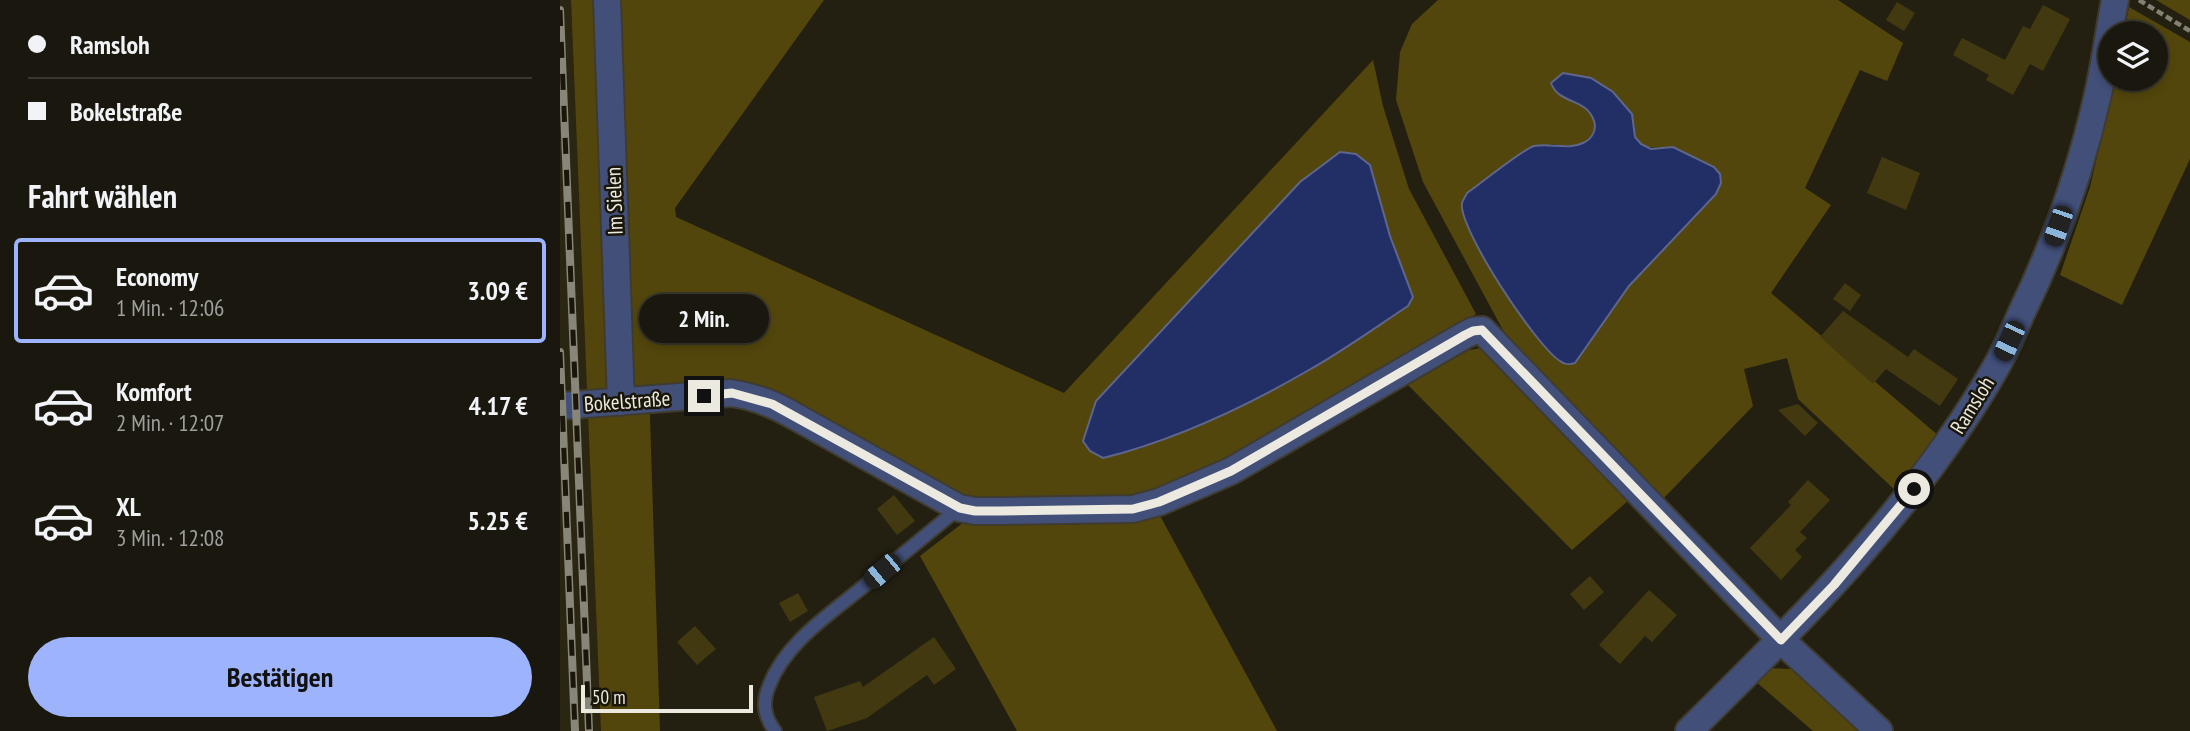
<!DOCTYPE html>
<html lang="de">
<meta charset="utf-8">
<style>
:root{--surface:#1a180e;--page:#232117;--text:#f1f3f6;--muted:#9fa09e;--line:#38372e;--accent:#9db4fd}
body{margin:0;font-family:"PT Sans Narrow",sans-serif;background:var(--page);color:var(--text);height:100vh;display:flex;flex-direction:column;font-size:26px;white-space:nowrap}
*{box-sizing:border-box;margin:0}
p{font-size:23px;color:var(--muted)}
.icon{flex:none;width:38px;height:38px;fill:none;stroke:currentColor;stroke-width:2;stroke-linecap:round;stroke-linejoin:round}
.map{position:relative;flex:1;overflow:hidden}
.side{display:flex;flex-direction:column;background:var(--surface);width:560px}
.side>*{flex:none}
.guide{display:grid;align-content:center;height:154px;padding:0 28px;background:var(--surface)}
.controls{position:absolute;left:1538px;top:21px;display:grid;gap:14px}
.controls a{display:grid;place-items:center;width:70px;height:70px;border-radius:50%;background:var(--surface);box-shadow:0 4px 10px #0003,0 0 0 2px var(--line);font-size:35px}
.scale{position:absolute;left:21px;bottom:18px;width:172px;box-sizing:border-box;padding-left:7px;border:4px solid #ece9e0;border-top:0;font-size:19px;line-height:24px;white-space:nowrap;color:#ece9e0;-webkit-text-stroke:5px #1a1609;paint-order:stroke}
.end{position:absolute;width:32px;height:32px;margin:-16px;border:9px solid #ece9e0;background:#111;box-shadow:0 0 0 4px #111}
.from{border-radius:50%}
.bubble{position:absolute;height:49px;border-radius:24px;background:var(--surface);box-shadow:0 4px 10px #0003,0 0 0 2px var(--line);font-size:23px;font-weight:800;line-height:49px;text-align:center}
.car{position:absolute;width:21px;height:42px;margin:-21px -10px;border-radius:9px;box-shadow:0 0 5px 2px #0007;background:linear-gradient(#222 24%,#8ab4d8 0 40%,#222 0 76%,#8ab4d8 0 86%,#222 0)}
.guide b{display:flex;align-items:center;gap:24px;height:66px;font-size:26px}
.guide b+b{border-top:2px solid var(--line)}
.guide i{width:18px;height:18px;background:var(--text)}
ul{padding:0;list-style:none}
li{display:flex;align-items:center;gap:21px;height:105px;margin:0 14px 10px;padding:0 14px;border:4px solid transparent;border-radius:7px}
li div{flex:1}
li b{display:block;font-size:26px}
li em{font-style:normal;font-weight:800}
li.on{border-color:var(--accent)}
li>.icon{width:63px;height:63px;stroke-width:1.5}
h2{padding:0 28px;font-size:32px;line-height:84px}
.button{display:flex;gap:14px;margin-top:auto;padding:14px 28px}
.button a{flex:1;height:80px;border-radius:42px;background:var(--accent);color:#111;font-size:28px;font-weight:800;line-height:80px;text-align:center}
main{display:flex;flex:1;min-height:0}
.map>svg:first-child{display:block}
.built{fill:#2b2611}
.green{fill:#53460c;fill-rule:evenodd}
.water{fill:#222e66;stroke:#5f668b;stroke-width:2}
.building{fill:#433910}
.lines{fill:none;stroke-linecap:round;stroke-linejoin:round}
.lane-casing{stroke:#3f3c2f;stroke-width:16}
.street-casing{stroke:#3f3c2f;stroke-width:30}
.path{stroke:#838074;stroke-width:4.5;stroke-dasharray:7 3.5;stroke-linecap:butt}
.lane{stroke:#424f79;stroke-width:12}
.street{stroke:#424f79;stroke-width:26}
.rail-casing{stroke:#888579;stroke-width:8}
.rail{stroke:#1a1609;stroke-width:5;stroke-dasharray:16;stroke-linecap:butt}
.route{stroke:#ece9e0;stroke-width:9}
.labels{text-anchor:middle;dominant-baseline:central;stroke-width:5;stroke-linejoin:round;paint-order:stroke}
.street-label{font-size:21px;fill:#ece9e0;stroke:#1a1609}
</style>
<main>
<section class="side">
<div class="guide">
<b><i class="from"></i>Ramsloh</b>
<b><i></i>Bokelstraße</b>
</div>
<h2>Fahrt wählen</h2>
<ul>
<li class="on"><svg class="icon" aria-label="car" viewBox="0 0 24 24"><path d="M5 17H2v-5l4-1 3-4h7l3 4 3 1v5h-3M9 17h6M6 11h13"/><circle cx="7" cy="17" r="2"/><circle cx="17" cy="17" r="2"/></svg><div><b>Economy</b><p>1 Min. · 12:06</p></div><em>3.09 €</em></li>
<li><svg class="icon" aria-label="car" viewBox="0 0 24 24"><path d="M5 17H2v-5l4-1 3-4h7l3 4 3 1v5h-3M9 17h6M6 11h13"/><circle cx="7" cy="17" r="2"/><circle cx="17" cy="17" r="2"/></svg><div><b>Komfort</b><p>2 Min. · 12:07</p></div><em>4.17 €</em></li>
<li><svg class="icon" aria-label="car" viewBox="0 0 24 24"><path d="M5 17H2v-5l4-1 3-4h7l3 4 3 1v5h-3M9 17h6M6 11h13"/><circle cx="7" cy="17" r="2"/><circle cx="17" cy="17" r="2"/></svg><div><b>XL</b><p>3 Min. · 12:08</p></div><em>5.25 €</em></li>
</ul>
<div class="button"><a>Bestätigen</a></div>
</section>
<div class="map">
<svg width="1630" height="731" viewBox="0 0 1630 731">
<rect width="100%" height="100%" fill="#232012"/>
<path class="built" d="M0,0H11L41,731H0Z"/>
<path class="green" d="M11,0H264L115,208L116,217L504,393L813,60L823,106L849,189L916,314L724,433L628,480L570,498L403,497L169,382L89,386L100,731H41ZM780,152L830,236L853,297L848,306L751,369L665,414L579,449L536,401L740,182Z
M878,0H1278L1343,43L1327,81L1300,70L1245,188L1271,205L1211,293L1379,436L1337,492L1238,399L1227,358L1184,369L1193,406L1101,501L944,332L863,182L836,100L840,52L852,24ZM1001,97L1072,114C1074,148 1080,149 1113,147L1156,194L1069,286L1015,363L991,144C998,145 1006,146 1014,145C1019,145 1025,142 1029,138C1049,119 1017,101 1001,97Z
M1596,0H1630V20Z
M1569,7L1630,42V159L1562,305L1500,275L1530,187L1555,79H1596V33H1564Z
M922,348L1069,500L1012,550L848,385L909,350Z
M598,512L717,731H457L360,556L404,522L558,523Z
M1205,668L1231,669L1299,731H1253L1194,680Z"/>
<path class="water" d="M1003,73L1031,78L1053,92L1072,114L1075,137L1081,144L1091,149L1113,147L1154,167L1160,174L1161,183L1156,194L1069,286L1015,363C1009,365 1005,365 1000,361C976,346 898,228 902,203C903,199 906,196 907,193C920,184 963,149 974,146C990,143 1009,150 1023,143C1032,139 1037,130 1034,121C1026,97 999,105 991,83Z
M780,152L796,154L810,165L830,236L853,297L848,306C816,327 783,351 749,370C685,407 615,440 543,458L530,451L523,441L536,401L740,182Z"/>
<path class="building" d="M1337,2L1355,13L1344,31L1326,20Z
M1483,5L1510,19L1483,71L1470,64L1453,95L1426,80L1429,75L1393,55L1402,38L1445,60L1463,26L1470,29Z
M1322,157L1360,173L1346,210L1307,193Z
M1285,283L1301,295L1290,311L1273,299Z
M1283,311L1348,357L1354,349L1398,379L1380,406L1326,369L1313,384L1260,337Z
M1238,404L1258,423L1245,436L1218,410Z
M1248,480L1270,500L1240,532L1247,538L1235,550L1242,557L1221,580L1190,548L1231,505L1228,502Z
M334,495L355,521L337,535L317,509Z
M1030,576L1044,592L1024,610L1010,594Z
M1089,590L1117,615L1092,642L1085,636L1060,664L1039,645Z
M238,593L248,611L230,622L219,603Z
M135,626L156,649L137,665L117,642Z
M374,637L396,669L374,685L367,675L307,718L267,731L254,697L300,681L303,687Z"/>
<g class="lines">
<defs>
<path id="lane" d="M215,731C204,716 202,703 209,686C225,643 270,614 304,586C336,560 367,534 399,508"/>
<path id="street" d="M47,0L61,402
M0,406L171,393C192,396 211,403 229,413L399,508L415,511H440L573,509L599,502L671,471L905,335L913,331L922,330L1221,640L1319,731
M1129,731C1242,619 1357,506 1436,367C1446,350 1453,332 1461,314C1495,244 1521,170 1538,94C1545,63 1549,31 1555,0"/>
</defs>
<use href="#lane" class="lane-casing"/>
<use href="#street" class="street-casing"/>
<path class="path" d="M1579,0L1630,31"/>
<use href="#lane" class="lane"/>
<use href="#street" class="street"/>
<defs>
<path id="rail" d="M0,10L29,731
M0,352L15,731"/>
</defs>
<use href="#rail" class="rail-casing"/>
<use href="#rail" class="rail"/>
</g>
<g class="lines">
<path class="route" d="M144,396L172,393L212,404L400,508L415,511H440L573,509L599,502L671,471L905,335L913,331L922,330L1221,640L1274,585L1354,489"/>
</g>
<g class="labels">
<g class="street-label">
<text transform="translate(54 201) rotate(-92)">Im Sielen</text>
<text transform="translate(67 401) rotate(-4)">Bokelstraße</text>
<text transform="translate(1412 405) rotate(-58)">Ramsloh</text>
</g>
</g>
</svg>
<div class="controls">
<a><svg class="icon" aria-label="layers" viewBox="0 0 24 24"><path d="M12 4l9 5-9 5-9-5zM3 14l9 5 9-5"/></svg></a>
</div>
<div class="scale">50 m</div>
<i class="end from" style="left:1354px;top:489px"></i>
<i class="end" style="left:144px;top:396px"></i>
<div class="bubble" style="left:79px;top:294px;width:130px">2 Min.</div>
<i class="car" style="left:1498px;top:226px;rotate:199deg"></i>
<i class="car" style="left:1449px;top:341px;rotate:205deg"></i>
<i class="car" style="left:322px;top:571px;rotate:230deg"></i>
</div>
</main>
